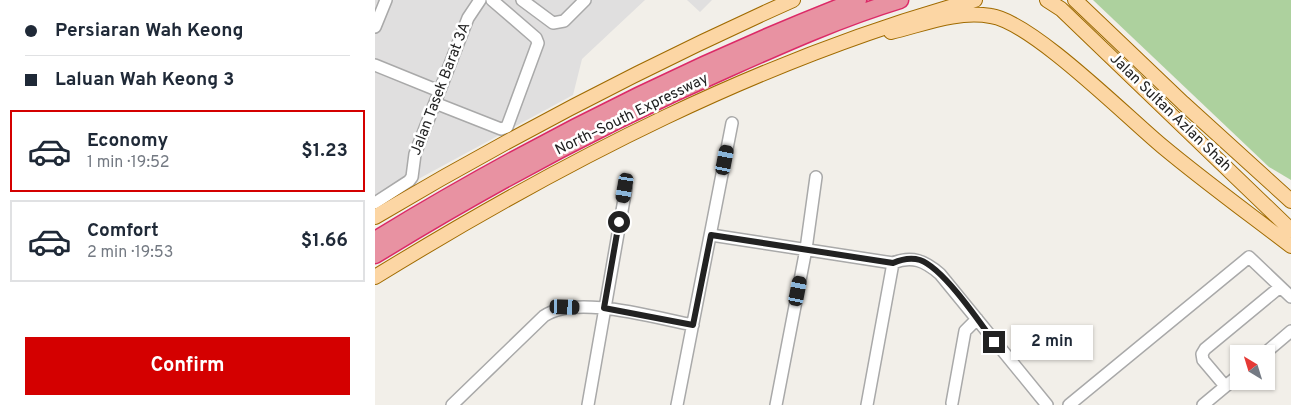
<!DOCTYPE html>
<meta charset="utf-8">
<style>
:root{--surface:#fff;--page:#f2f2f3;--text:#1f2937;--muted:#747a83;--line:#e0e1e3;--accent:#d40000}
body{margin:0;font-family:Overpass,sans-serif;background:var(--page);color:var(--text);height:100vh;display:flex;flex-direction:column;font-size:19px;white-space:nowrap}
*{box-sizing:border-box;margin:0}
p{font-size:16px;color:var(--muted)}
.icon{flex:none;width:28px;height:28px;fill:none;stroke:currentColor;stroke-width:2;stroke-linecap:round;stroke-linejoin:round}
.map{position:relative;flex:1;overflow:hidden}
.details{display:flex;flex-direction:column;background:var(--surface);width:375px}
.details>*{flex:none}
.top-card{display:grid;align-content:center;height:110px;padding:0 25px;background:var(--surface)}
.needle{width:32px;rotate:322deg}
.buttons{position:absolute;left:855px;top:345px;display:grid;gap:10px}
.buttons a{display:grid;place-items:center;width:45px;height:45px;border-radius:0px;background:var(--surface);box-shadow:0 1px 4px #0004;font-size:25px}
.end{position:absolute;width:22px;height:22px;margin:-11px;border:6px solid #222;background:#fff;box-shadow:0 0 0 2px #fff}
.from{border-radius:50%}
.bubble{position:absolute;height:35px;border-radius:0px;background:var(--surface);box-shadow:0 1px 4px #0004;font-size:16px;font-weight:700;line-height:35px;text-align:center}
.car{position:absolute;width:15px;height:30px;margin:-15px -8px;border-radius:6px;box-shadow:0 0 4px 1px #0007;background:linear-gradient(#222 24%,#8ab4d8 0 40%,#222 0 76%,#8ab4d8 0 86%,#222 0)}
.top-card b{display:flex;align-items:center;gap:18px;height:48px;font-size:19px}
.top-card b+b{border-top:1px solid var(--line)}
.top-card i{width:12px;height:12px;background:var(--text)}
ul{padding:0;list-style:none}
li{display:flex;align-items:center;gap:15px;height:82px;margin:0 10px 8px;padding:0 15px;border:2px solid var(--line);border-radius:0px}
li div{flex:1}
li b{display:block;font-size:19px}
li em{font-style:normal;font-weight:700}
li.selected{border-color:var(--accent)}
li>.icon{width:45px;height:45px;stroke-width:1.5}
.action{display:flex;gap:10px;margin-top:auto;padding:10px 25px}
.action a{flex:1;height:58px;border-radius:0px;background:var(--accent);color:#fff;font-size:20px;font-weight:700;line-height:58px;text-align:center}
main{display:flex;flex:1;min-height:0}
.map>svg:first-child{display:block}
.residential{fill:#e0dfdf}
.forest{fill:#add19e}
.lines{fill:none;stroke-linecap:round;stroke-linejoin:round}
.minor-casing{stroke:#a9a9a9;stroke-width:14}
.major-casing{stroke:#a06b00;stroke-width:16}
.highway-casing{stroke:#dc2a67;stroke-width:19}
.minor{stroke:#fff;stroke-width:11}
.major{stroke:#fcd6a4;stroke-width:14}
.highway{stroke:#e892a2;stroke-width:16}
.route{stroke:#222;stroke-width:6}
.labels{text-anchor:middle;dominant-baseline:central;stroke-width:5;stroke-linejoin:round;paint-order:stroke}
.street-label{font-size:15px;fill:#222;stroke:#fff}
</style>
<main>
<section class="details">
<div class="top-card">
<b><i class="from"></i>Persiaran Wah Keong</b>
<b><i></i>Laluan Wah Keong 3</b>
</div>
<ul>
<li class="selected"><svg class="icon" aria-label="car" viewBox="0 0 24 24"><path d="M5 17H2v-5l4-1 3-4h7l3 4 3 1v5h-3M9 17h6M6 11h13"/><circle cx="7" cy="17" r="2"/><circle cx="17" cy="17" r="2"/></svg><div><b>Economy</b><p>1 min · 19:52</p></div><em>$1.23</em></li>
<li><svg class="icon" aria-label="car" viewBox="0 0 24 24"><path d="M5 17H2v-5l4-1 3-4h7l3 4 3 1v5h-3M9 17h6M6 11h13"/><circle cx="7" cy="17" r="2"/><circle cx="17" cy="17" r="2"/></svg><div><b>Comfort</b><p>2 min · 19:53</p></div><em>$1.66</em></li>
</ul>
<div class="action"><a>Confirm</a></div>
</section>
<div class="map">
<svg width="916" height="405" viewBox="0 0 916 405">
<rect width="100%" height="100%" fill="#f2efe9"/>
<path class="residential" d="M0,0H270L207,59L198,95L47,177L0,205Z
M312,0H337L325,12Z"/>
<path class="forest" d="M718,0H916V180L894,167Z"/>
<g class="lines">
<defs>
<path id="minor" d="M147,0L178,23L189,21L210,0
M0,27L11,0
M0,65L64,91
M60,103L126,129L132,127L163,43L161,38L117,0
M0,203L34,181L37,177L40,154L93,18L105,0
M336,235L518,263
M518,263C537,255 550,261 565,274L672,405
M889,354L916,331
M850,386L828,360L827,354L830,349L905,287
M577,403L590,331L602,319
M77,405L169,316C201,294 280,318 318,325
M213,405L251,188
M302,405L357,123
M401,405L431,249L441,177
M492,405L518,263
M694,405L874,257L916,297
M828,405L864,375"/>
<path id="major" d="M672,0L686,9L916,230
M700,0L808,103L916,201
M516,32C549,24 582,10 616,16C657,22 751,116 787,146C829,181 873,213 916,246
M0,217C135,137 275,64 418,0
M0,277C187,162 387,58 600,0"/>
<path id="highway" d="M0,240C154,146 315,65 483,0
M0,255C114,185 231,122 354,68C410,43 466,18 525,0"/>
</defs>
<use href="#minor" class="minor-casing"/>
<use href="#major" class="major-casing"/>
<use href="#highway" class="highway-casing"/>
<use href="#minor" class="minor"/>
<use href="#major" class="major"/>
<use href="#highway" class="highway"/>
</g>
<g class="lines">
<path class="route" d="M244,222L229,308L318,325L336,235L518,263C527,259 535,257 545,260C568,268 604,321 619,342"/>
</g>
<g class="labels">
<g class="street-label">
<text transform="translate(66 89) rotate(-69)">Jalan Tasek Barat 3A</text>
<text transform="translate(795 113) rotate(44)">Jalan Sultan Azlan Shah</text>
<text transform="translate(257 115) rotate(-26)">North–South Expressway</text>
</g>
</g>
</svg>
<div class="buttons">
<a><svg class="needle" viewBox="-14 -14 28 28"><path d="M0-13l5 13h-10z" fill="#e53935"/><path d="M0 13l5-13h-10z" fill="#747a83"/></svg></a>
</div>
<i class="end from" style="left:244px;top:222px"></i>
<i class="end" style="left:619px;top:342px"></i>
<div class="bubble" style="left:636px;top:325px;width:82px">2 min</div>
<i class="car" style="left:350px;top:160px;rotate:11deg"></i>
<i class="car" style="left:250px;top:188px;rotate:190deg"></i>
<i class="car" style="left:423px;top:291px;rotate:11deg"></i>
<i class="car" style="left:190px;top:307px;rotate:92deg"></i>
</div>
</main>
